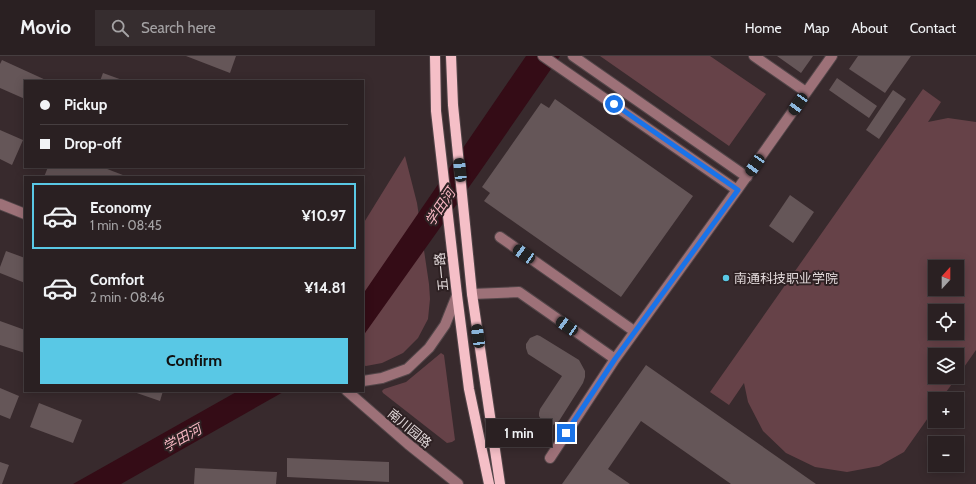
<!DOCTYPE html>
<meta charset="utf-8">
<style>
:root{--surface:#2a2022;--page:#362d2f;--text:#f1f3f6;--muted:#a5a3a5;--line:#463e40;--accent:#59c8e5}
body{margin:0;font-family:Cabin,"Noto Sans SC",sans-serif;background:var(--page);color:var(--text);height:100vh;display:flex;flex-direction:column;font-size:15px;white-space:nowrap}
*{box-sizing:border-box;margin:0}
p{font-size:13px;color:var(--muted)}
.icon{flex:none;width:22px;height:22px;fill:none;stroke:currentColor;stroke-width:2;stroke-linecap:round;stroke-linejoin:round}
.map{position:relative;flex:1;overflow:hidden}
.side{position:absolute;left:24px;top:120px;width:340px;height:216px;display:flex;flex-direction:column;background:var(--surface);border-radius:0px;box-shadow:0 2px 10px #0003,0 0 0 1px var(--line)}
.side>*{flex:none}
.hud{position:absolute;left:24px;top:24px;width:340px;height:88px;border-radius:0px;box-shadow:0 2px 10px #0003,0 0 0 1px var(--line);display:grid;align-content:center;height:88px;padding:0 16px;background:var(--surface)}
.needle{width:26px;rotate:21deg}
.controls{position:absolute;left:928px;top:204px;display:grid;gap:8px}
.controls a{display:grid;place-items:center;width:36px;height:36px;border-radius:0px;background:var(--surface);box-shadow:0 2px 10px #0003,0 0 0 1px var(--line);font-size:20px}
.end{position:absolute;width:18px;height:18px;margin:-9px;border:5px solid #1a73e8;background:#fff;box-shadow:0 0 0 2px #fff}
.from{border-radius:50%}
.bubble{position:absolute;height:28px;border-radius:0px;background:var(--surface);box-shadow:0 2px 10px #0003,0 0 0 1px var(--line);font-size:13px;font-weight:700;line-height:28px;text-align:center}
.car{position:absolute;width:12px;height:24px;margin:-12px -6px;border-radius:5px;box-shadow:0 0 3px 1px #0007;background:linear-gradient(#222 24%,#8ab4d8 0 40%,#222 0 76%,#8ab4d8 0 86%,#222 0)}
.hud b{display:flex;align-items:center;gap:14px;height:38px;font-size:15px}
.hud b+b{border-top:1px solid var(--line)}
.hud i{width:10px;height:10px;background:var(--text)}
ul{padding:7px 0 0;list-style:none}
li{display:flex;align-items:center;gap:12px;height:66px;margin:0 8px 6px;padding:0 8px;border:2px solid transparent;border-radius:0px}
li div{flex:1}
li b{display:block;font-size:15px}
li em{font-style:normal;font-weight:700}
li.selected{border-color:var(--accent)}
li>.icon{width:36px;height:36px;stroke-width:1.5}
.action{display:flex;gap:8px;margin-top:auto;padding:8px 16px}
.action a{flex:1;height:46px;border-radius:0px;background:var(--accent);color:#111;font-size:16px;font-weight:700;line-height:46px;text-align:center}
header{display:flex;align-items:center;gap:24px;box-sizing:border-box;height:56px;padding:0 20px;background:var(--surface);border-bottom:1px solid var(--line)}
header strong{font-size:19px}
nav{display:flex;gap:22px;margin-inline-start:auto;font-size:14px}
.search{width:280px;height:36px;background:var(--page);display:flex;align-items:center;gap:10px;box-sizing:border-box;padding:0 14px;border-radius:0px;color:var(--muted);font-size:15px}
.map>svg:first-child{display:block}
.green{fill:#664248;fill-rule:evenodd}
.water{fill:#340c16}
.building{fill:#655658}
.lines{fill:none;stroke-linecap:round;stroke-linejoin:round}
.minor-casing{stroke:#534649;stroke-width:12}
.major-casing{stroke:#534649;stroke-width:12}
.minor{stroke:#9d7178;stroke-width:10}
.major{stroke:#f5bfc7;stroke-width:10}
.route{stroke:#1a73e8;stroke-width:5}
.poi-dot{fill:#59c8e5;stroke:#2e2123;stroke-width:1.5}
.labels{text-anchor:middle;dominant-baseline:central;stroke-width:4;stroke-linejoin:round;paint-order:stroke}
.street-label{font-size:13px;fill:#e2d9da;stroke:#2e2123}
.poi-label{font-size:13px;fill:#e2d9da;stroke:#2e2123;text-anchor:start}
.water-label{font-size:14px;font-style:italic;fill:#f5b5c0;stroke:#2e2123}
</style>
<header>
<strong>Movio</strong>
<div class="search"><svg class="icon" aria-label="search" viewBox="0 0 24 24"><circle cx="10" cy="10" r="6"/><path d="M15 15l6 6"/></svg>Search here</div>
<nav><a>Home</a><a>Map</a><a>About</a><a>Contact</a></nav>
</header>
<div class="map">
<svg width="976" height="428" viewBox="0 0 976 428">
<rect width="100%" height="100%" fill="#382a2d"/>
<path class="green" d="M600,0H710L766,38L729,90Z
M923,33L941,46L928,66L948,62L976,66V294L957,321V299H935V321H957L941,343H935V352L904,396L879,410L847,416L815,411L786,397L763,375L748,346L744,327L729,349L710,336ZM935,211H957V233H935ZM935,255H957V277H935Z
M405,100L417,147L429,228L430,243L428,263L418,282L403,297L382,307L366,310L363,309V168Z
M441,297L444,299L455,384L452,386L447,387L383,337L382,335L384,333L406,326Z"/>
<path class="water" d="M526,0H560L479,117L363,280V238Z
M238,335H285L121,428H73Z"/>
<path class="building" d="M186,0H236L230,17Z
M777,0H813L801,17Z
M858,0H911L885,37L849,13Z
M2,4L48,25H25V43L0,32V8Z
M103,17L125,25H100Z
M837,22L877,50L869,62L829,34Z
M893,34L906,43L879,83L866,74Z
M555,43L693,140L621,241L484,145L490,137L482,131L541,47L549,52Z
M0,74L23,84L12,109L0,103Z
M48,111H102L128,121H44Z
M790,139L814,156L793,187L769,170Z
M6,195L25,202V227L0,217V211Z
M0,265L25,274V297L0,289Z
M537,279L540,280L579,304L585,315V321L583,327L559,365L553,369L546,368L543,367L539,360V357L540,353L562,320L528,298L526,292V288L530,282Z
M646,309L816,428H731L641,365L608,413L630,428H562Z
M0,332L19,340L10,363L0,359Z
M131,335H163L160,345Z
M39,347L82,364L73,387L30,371Z
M287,402L389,406V426L287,421Z
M0,406L9,409L2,428H0Z
M195,412L277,416L276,428H194Z"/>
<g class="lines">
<defs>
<path id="minor" d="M543,0L737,134
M573,0L747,121
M754,0L806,36
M0,148L25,158
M500,181L634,275
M472,238L519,236L615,303
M363,325L382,322L407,313L429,292L445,269L457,239
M347,335L408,388L458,428
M550,402L615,303L737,134L832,0"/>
<path id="major" d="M435,0L436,55L457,239L469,333L489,428
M451,0L453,49L472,238L500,428"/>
</defs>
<use href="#minor" class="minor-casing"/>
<use href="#major" class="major-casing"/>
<use href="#minor" class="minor"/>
<use href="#major" class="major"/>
</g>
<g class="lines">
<path class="route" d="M566,377L615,303L738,134L614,48"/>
</g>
<circle class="poi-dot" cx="726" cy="222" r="4"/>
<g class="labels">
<g class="street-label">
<text transform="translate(441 216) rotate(-96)">五一路</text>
<text transform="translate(410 372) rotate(40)">南川园路</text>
</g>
<g class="poi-label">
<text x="734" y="222">南通科技职业学院</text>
</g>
<g class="water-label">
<text transform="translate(440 151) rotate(-56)">学田河</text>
<text transform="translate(182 382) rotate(-29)">学田河</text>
</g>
</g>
</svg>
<div class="controls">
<a><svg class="needle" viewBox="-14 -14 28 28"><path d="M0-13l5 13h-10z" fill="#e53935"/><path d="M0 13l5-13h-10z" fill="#a5a3a5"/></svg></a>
<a><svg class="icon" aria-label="locate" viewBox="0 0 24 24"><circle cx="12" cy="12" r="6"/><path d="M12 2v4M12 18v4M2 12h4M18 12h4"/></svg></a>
<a><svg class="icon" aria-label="layers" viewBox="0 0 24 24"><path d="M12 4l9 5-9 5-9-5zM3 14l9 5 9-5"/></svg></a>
<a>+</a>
<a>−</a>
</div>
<i class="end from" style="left:614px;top:48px"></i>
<i class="end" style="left:566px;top:377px"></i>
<div class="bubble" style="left:486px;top:363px;width:66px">1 min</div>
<i class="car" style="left:798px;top:48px;rotate:215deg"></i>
<i class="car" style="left:755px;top:109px;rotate:215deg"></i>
<i class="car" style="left:460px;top:114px;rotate:354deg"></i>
<i class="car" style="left:524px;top:198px;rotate:305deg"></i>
<i class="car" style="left:567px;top:270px;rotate:305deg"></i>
<i class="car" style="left:478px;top:280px;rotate:352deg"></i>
<div class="hud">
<b><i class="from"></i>Pickup</b>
<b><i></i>Drop-off</b>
</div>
<section class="side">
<ul>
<li class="selected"><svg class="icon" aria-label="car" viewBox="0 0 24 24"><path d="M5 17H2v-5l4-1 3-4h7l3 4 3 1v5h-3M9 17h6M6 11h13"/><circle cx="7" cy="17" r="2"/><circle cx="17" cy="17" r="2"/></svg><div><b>Economy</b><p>1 min · 08:45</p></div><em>¥10.97</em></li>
<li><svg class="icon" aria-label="car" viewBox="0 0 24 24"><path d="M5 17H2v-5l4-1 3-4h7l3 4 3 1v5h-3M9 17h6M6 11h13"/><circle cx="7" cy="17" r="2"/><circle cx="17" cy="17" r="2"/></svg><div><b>Comfort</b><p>2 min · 08:46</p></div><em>¥14.81</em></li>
</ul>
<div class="action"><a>Confirm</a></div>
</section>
</div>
